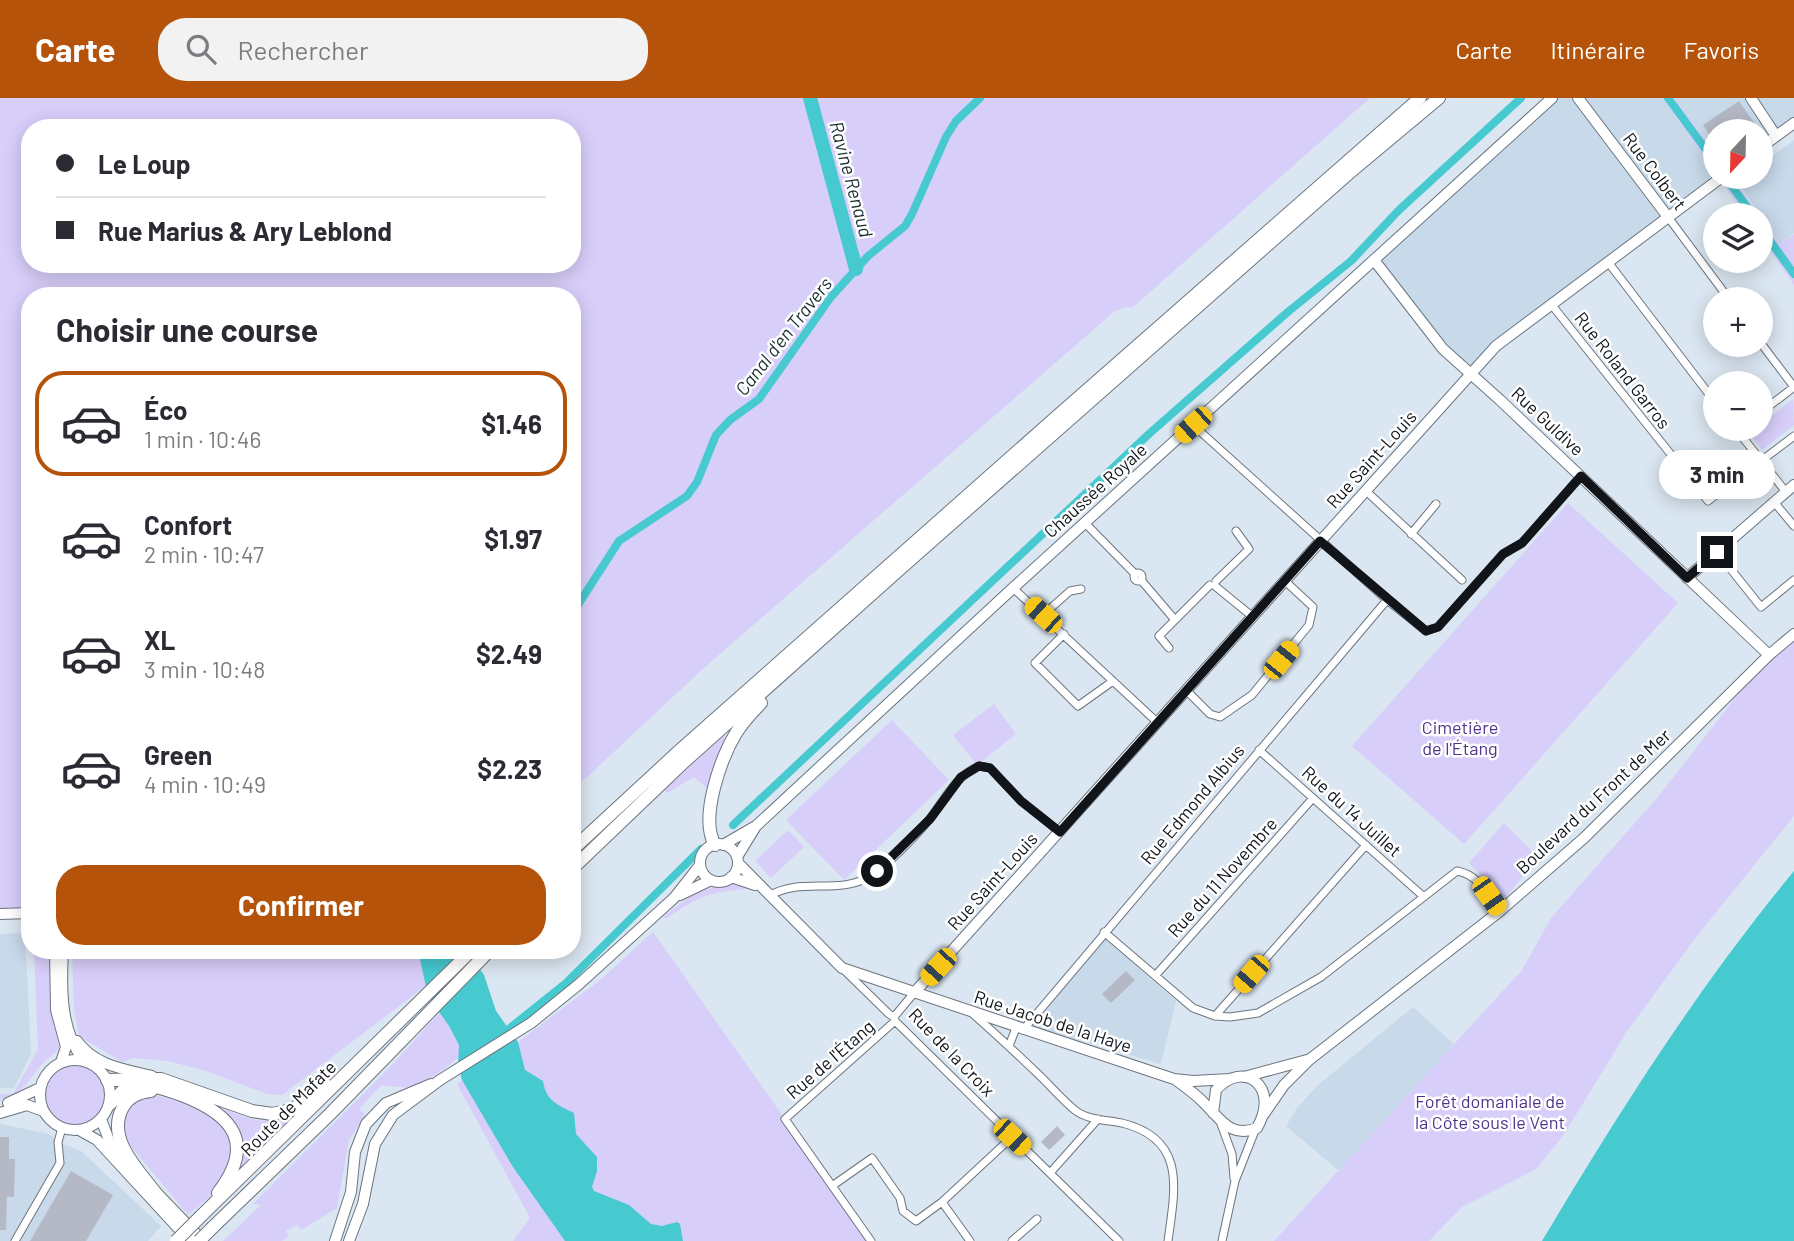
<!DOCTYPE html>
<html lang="fr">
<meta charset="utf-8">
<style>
:root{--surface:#fff;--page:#f2f2f3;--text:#2b2b33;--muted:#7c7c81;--line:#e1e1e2;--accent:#b45309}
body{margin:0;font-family:Barlow,sans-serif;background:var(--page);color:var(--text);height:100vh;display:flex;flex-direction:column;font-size:26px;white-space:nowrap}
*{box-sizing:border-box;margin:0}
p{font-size:23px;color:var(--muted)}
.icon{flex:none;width:38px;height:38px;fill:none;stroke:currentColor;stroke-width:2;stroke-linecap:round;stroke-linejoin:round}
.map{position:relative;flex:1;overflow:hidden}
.drawer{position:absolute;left:21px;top:189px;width:560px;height:672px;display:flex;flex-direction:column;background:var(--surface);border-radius:28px;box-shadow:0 4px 18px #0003}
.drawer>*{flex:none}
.banner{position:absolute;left:21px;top:21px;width:560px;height:154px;border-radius:28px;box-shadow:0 4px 18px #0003;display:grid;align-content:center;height:154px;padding:0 35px;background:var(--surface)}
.needle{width:46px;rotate:202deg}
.buttons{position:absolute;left:1703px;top:21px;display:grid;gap:14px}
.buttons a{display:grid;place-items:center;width:70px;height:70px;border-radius:50%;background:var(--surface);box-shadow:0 4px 18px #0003;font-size:35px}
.end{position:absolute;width:32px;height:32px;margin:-16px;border:9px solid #111519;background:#fff;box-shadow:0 0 0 4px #fff}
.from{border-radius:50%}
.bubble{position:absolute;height:49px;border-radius:24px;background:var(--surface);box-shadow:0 4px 18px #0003;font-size:23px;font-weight:700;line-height:49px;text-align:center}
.car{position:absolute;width:21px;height:42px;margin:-21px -10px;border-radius:9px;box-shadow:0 0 5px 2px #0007;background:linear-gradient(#f5c518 24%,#345 0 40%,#f5c518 0 76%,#345 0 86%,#f5c518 0)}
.banner b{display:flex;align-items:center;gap:24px;height:66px;font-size:26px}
.banner b+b{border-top:2px solid var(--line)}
.banner i{width:18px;height:18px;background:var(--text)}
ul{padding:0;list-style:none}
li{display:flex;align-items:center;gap:21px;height:105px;margin:0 14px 10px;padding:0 21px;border:4px solid transparent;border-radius:28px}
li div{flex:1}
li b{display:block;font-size:26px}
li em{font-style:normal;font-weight:700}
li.on{border-color:var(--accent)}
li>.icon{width:63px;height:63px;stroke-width:1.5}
h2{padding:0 35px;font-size:32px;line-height:84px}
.primary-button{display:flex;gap:14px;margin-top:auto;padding:14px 35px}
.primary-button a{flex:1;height:80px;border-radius:28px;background:var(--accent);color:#fff;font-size:28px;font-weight:700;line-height:80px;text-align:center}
header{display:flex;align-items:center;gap:42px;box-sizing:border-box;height:98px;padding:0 35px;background:var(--accent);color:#fff}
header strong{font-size:33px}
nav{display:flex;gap:38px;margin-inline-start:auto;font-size:24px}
.search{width:490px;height:63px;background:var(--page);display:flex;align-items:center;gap:18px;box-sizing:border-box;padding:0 24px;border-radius:28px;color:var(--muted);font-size:26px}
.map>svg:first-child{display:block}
.built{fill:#c8d9ea}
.green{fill:#d8cefa;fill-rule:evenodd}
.water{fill:#46c9cf}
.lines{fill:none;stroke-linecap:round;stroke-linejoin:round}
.canal{stroke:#46c9cf;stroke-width:8}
.river{stroke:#46c9cf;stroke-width:14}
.building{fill:#b5b9c6}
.street-casing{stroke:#6b757f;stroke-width:9}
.secondary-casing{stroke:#6b757f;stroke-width:12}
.primary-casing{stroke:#6b757f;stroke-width:12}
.highway-casing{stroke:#6b757f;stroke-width:14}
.street{stroke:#fff;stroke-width:7}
.secondary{stroke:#fff;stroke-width:10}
.primary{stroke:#fff;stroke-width:10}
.highway{stroke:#fff;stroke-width:12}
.highway-bridge-casing{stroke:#6b757f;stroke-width:14;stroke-linecap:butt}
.highway-bridge{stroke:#fff;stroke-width:12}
.route{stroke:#111519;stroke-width:9}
.labels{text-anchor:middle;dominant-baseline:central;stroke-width:5;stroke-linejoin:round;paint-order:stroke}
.street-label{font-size:18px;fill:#111519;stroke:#fff}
.park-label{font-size:18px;fill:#51338c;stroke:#fff}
.water-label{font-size:19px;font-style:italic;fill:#192f30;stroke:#fff}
</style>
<header>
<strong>Carte</strong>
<div class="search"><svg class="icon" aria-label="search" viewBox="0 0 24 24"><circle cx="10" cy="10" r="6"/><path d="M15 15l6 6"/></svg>Rechercher</div>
<nav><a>Carte</a><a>Itinéraire</a><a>Favoris</a></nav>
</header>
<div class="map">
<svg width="1794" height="1143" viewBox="0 0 1794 1143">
<rect width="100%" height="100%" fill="#dae6f1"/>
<path class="built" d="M1552,0H1794V25L1761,50L1760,33H1715V79L1502,243L1471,275L1374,162Z
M1794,42V135L1780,146L1734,79H1760L1761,67Z
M25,835L31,956L14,990H0V836Z
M1104,840L1176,903L1161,966L1029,927Z
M1413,909L1454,946L1339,1073L1286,1028L1297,1010L1318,987Z
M0,1026L49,1036L58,1044L81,1053L161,1128L148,1143H0Z"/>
<path class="green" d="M0,0H1370L1132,210L1125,209L1115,213L706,568L572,693V198H30V815L0,816ZM30,30H572V166H30Z
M1662,0H1675L1715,55V74Z
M1733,80L1759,117H1745L1724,87Z
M1760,119L1780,146L1794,136V187L1761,139Z
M1793,301L1794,327L1762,352L1749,334L1760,331L1761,326Z
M1568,405L1678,505L1464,746L1352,648Z
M1794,536V718L1697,838L1628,932L1563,1038L1536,1071L1462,1109L1429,1143H1274L1522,872L1551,820L1657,700L1769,557Z
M994,606L1016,636L977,667L953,637Z
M892,622L949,682L844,782L786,722Z
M723,639L727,642L709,692L694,679L667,695L664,692Z
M1504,725L1538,759L1504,802L1469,765Z
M788,732L804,749L771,780L755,763Z
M740,785L752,790C708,795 702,796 666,821L663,819C694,795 701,789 740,785Z
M653,834L871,1143H513L530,1120L457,986L462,982L458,960L436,977L409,990L381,987L359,1011L366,1017L349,1042L337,1110L301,1132L297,1127L286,1133L289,1139L282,1143H223L261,1107L253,1106L394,965L439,915L424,889L282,997L267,996L206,973L168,963L133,960L122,964L79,938L74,911L72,852H466L484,877L496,913L518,944L599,883Z
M34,852H49L51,917L59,949C55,957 49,959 43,965C27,983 25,994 0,1002V996H13L38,951Z
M43 998a32 32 0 1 1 64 0a32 32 0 1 1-64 0Z
M154,997C195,1006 252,1024 225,1079C218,1095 198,1107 188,1117L125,1041L123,1016L138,1000Z
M213,1006C237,1016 264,1031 290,1018L292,1020L240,1071L241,1055Z"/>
<path class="water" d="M1794,773V1143H1542C1621,1011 1696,892 1794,773Z
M418,852H466L484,877L496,913L518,944L525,972L543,983C546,1003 558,1007 574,1015L576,1036L597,1059V1073L592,1089L594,1093L629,1107L651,1126L662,1128L677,1124L680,1126L683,1143H565L513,1069L462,982L458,966L459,947L449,928L428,898Z"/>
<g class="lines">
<path class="canal" d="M1668,0L1715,64
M1725,79L1753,117
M1760,129L1794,176
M572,516L619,443L687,398L697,384L716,337L730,322L759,301L831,199L868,158L905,128L912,116L946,39L956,23L980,0
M733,727L1150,335L1289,213L1351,163L1399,112L1521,0
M510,930L566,885L701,751"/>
<path class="river" d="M810,0L856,171"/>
</g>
<path class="building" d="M1739,3L1760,33H1715V45L1703,27Z
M1126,873L1135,882L1111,905L1102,896Z
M1057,1028L1065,1037L1049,1052L1041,1044Z
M0,1039H9V1061H15L14,1099H7L6,1132H0Z
M71,1073L113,1097L86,1143H30Z"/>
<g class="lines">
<defs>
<path id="street" d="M1668,119L1729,201
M1608,164L1715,304
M1551,206L1708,403L1794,338
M1760,244L1794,289
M1760,315L1794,289
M1193,327L1387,502L1426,533L1438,529L1503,456L1522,445L1581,378
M1736,331L1786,394
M1366,393L1462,482
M1774,404L1794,428
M1085,425L1135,476
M1411,436L1436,406
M1717,454L1761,509L1794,482
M1134 479a4 4 0 1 1 8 0a4 4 0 1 1-8 0Z
M1141,482L1175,522L1210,487
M1216,483L1249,451L1236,433
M1215,488L1253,519
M1013,490L1158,625
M1043,517L1070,493L1081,491
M1064,536L1035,565L1078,608L1113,583
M1169,550L1159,538L1175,522
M1187,593L1210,616L1220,619L1252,597L1309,527L1313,509L1285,483
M1259,652L1424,799
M769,798C800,779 837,797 869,779C887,768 918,736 932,718C946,699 956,678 979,668L990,670L1021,703L1060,734
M1104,834L1193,910L1215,918L1230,919L1258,915L1321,879L1457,773C1479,777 1487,796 1500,813
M844,872L889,916L894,919L895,923L1119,1143
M1155,878L1313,700
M973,916C995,935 1016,955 1037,975C1050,987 1062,1002 1076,1013C1088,1022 1108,1022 1122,1025C1187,1041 1175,1091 1168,1143
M1215,918L1366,747
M894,919L914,895
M1023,932L1387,502
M1009,948L1016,930
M1221,1026L1232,1056L1234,1080
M1050,1075L1098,1021
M832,1088L872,1060L900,1100L903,1113L916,1123L942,1104L1012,1039
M942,1104L970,1143
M15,1143L60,1065L58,1044L62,1030
M871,1143L785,1021L895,923
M1012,1143L1037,1121
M1222,1143L1235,1083L1256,1030"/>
<path id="secondary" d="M1578,0L1668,119
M1751,0L1776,38
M1760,50L1794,25
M1374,162L1443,251L1500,302L1769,557
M1687,480L1794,387
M738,765L842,870L1174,981L1193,983L1230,981
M731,779L755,787
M0,816L30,815
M55,852L56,912L66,949L61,964
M63,852C61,889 60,933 84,963
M914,895L1496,248L1722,79
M77,943C95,968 124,971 152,978
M1244,979L1307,962
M1176,982C1187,990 1197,997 1206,1007C1222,1023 1231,1040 1257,1030C1281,988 1243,961 1216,992L1213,1015
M1264,1016L1284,987L1309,962L1500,813L1584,740L1769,557L1794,536"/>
<path id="primary" d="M700 765a19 19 0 1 1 38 0a19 19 0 1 1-38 0Z
M723,747L754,729
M737,759L756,728L1013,490L1552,0
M680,797L711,782
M40 997a35 35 0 1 1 70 0a35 35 0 1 1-70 0Z
M8,1005L40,990
M0,1015L27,1007L43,1013
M101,1021L110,1045L128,1065
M79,1032L97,1042L190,1143
M154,1092L203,1143
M335,1143L351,1094L355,1054L366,1026L386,1005L431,986
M349,1143L363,1106L375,1046L393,1017L440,982L531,925L578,887L674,800L700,767"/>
<path id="highway" d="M715,747C699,720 721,660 736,635C743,624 752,614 761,605
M572,752L678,654L1054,321L1420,0
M572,771L684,664L901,470L1348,76L1439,0
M107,982L161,981L252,1013L272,1016L292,1012L326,987
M151,993C140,994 129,998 123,1009C105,1041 139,1072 157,1097
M110,1006L126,989C147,985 164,990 184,998C235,1018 255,1047 218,1095
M201,1118L472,852
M213,1129L330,1016L490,852"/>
</defs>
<use href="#street" class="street-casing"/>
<use href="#secondary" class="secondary-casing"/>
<use href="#primary" class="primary-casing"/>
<use href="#highway" class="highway-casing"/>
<use href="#street" class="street"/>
<use href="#secondary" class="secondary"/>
<use href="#primary" class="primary"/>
<use href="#highway" class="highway"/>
<defs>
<path id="highway-bridge" d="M176,1143L201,1118
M199,1143L213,1129"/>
</defs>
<use href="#highway-bridge" class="highway-bridge-casing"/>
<use href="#highway-bridge" class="highway-bridge"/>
</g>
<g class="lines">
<path class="route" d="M877,773L930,721L961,679L979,668L990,670L1021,703L1060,734L1320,443L1426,533L1438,529L1503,456L1522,445L1581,378L1687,480L1717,454"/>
</g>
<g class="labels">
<g class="street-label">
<text transform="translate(1655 73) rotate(53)">Rue Colbert</text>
<text transform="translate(1623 272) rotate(52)">Rue Roland Garros</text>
<text transform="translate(1548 323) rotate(43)">Rue Guldive</text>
<text transform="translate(1371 361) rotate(-48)">Rue Saint-Louis</text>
<text transform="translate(1095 392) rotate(-42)">Chaussée Royale</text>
<text transform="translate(1593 703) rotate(-43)">Boulevard du Front de Mer</text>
<text transform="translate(1192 706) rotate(-50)">Rue Edmond Albius</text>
<text transform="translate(1352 713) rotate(42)">Rue du 14 Juillet</text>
<text transform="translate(1222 779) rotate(-48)">Rue du 11 Novembre</text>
<text transform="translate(992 783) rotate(-48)">Rue Saint-Louis</text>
<text transform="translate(1053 923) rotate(18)">Rue Jacob de la Haye</text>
<text transform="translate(952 954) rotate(46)">Rue de la Croix</text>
<text transform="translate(830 961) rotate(-41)">Rue de l'Étang</text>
<text transform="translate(288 1010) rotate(-45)">Route de Mafate</text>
</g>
<g class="park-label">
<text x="1460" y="629">Cimetière<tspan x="1460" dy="21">de l'Étang</tspan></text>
<text x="1490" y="1003">Forêt domaniale de<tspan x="1490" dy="21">la Côte sous le Vent</tspan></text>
</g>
<g class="water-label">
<text transform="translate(852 81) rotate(75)">Ravine Renaud</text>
<text transform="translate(783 238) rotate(-52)">Canal d'en Travers</text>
</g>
</g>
</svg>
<div class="buttons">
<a><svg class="needle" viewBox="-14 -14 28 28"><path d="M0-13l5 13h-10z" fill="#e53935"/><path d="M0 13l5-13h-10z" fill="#7c7c81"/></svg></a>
<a><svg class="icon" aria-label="layers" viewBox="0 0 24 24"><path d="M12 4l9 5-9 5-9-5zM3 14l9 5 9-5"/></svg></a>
<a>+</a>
<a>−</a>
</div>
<i class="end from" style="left:877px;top:773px"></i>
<i class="end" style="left:1717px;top:454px"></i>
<div class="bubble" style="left:1659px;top:352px;width:116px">3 min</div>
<i class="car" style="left:1193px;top:327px;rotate:228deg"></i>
<i class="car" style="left:1043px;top:517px;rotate:312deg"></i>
<i class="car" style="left:1281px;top:562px;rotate:39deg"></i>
<i class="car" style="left:1489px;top:798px;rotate:145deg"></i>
<i class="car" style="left:938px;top:869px;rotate:222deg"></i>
<i class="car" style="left:1251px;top:876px;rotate:221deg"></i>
<i class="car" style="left:1012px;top:1039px;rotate:133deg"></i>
<div class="banner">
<b><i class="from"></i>Le Loup</b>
<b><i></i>Rue Marius &amp; Ary Leblond</b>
</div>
<section class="drawer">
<h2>Choisir une course</h2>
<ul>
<li class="on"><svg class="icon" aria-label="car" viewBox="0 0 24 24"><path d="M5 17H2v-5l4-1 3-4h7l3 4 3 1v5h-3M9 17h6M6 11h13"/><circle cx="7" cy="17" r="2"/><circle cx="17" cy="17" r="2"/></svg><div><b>Éco</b><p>1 min · 10:46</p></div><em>$1.46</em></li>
<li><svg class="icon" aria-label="car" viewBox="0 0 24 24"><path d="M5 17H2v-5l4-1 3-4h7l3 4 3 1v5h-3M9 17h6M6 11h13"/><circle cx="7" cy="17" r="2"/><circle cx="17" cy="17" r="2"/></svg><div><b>Confort</b><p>2 min · 10:47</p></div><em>$1.97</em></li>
<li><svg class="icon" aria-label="car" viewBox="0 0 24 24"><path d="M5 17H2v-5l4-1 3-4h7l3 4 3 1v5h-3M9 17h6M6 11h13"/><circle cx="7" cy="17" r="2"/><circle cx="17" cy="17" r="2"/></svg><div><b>XL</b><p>3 min · 10:48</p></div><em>$2.49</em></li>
<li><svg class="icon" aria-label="car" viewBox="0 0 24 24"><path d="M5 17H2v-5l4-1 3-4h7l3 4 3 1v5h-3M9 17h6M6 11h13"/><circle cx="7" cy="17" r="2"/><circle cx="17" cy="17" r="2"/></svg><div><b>Green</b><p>4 min · 10:49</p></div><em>$2.23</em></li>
</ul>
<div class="primary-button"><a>Confirmer</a></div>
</section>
</div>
